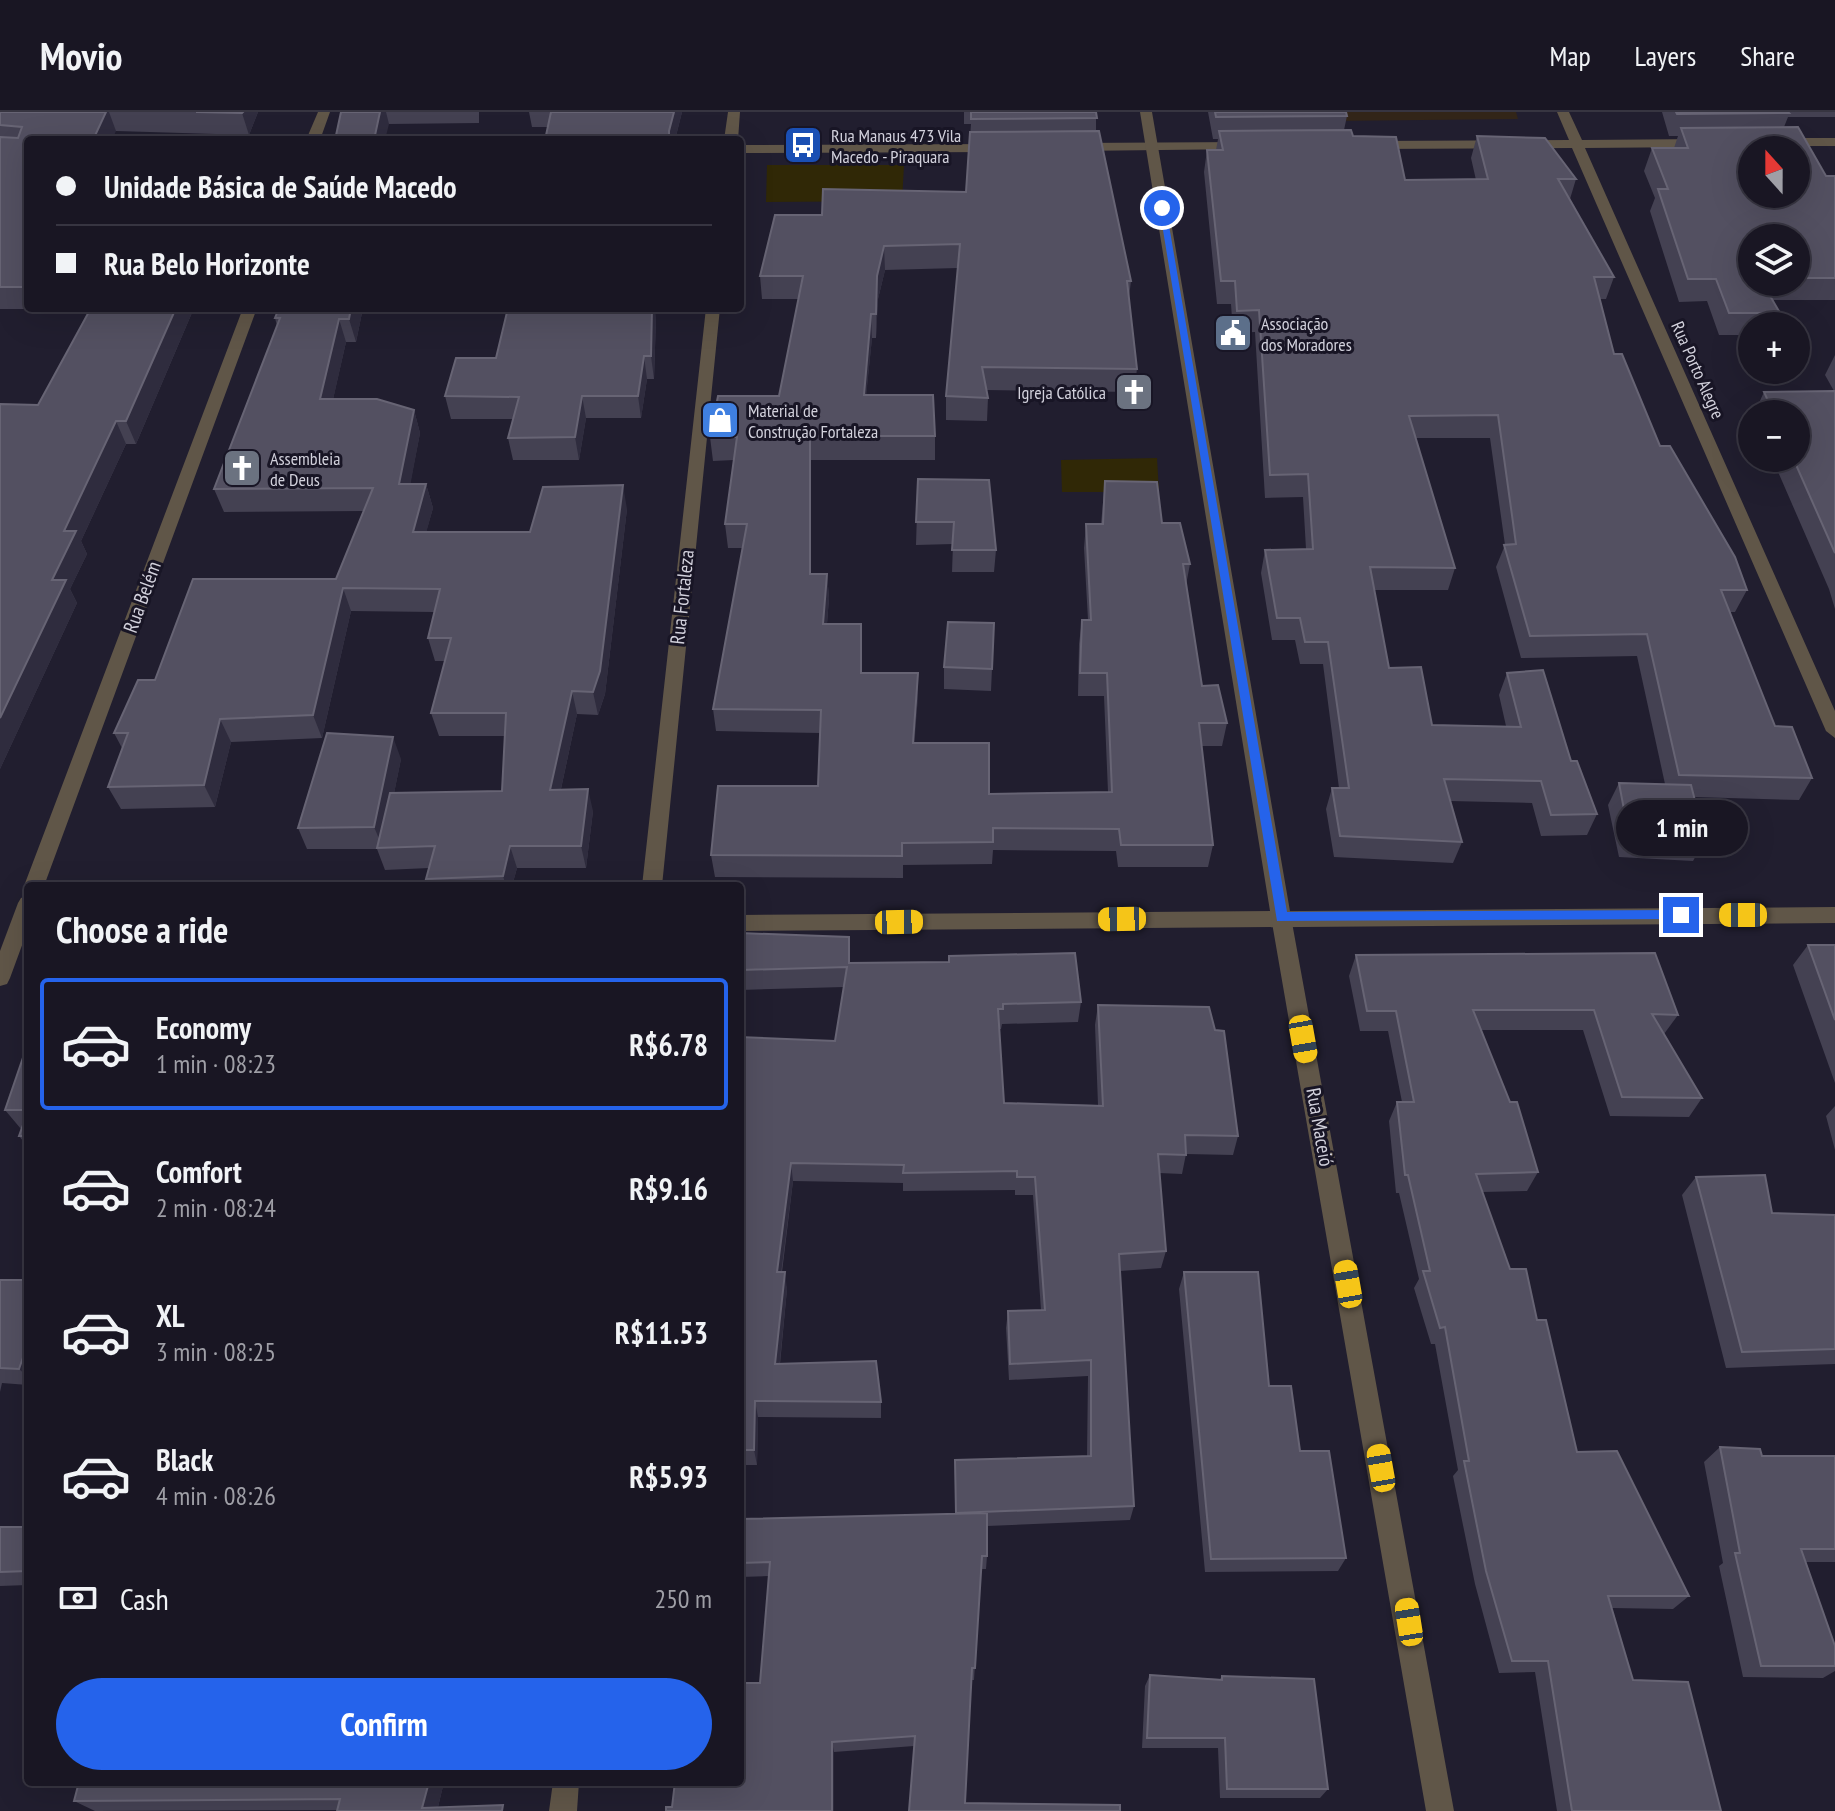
<!DOCTYPE html>
<meta charset="utf-8">
<style>
:root{--surface:#191623;--page:#262330;--text:#f1f3f6;--muted:#9f9fa6;--line:#373541;--accent:#2563eb}
body{margin:0;font-family:"PT Sans Narrow",sans-serif;background:var(--page);color:var(--text);height:100vh;display:flex;flex-direction:column;font-size:30px;white-space:nowrap}
*{box-sizing:border-box;margin:0}
p{font-size:26px;color:var(--muted)}
.icon{flex:none;width:44px;height:44px;fill:none;stroke:currentColor;stroke-width:2;stroke-linecap:round;stroke-linejoin:round}
.map{position:relative;flex:1;overflow:hidden}
.sheet{position:absolute;left:24px;top:770px;width:720px;height:904px;display:flex;flex-direction:column;background:var(--surface);border-radius:8px;box-shadow:0 8px 32px #0002,0 0 0 2px var(--line)}
.sheet>*{flex:none}
.hud{position:absolute;left:24px;top:24px;width:720px;height:176px;border-radius:8px;box-shadow:0 8px 32px #0002,0 0 0 2px var(--line);display:grid;align-content:center;height:176px;padding:0 32px;background:var(--surface)}
.needle{width:52px;rotate:339deg}
.tools{position:absolute;left:1738px;top:24px;display:grid;gap:16px}
.tools a{display:grid;place-items:center;width:72px;height:72px;border-radius:50%;background:var(--surface);box-shadow:0 8px 32px #0002,0 0 0 2px var(--line);font-size:40px}
.end{position:absolute;width:36px;height:36px;margin:-18px;border:10px solid #2563eb;background:#fff;box-shadow:0 0 0 4px #fff}
.from{border-radius:50%}
.bubble{position:absolute;height:56px;border-radius:28px;background:var(--surface);box-shadow:0 8px 32px #0002,0 0 0 2px var(--line);font-size:26px;font-weight:600;line-height:56px;text-align:center}
.car{position:absolute;width:24px;height:48px;margin:-24px -12px;border-radius:10px;box-shadow:0 0 6px 2px #0007;background:linear-gradient(#f5c518 24%,#345 0 40%,#f5c518 0 76%,#345 0 86%,#f5c518 0)}
.hud b{display:flex;align-items:center;gap:28px;height:76px;font-size:30px}
.hud b+b{border-top:2px solid var(--line)}
.hud i{width:20px;height:20px;background:var(--text)}
ul{padding:0;list-style:none}
li{display:flex;align-items:center;gap:24px;height:132px;margin:0 16px 12px;padding:0 16px;border:4px solid transparent;border-radius:8px}
li div{flex:1}
li b{display:block;font-size:30px}
li em{font-style:normal;font-weight:600}
li.current{border-color:var(--accent)}
li>.icon{width:72px;height:72px;stroke-width:1.5}
h2{padding:0 32px;font-size:36px;line-height:96px}
.pay{display:flex;align-items:center;gap:20px;height:88px;padding:0 32px;font-size:30px}
.pay p{margin-inline-start:auto}
.primary-button{display:flex;gap:16px;margin-top:auto;padding:16px 32px}
.primary-button a{flex:1;height:92px;border-radius:48px;background:var(--accent);color:#fff;font-size:32px;font-weight:600;line-height:92px;text-align:center}
header{display:flex;align-items:center;gap:48px;box-sizing:border-box;height:112px;padding:0 40px;background:var(--surface);border-bottom:2px solid var(--line)}
header strong{font-size:38px}
nav{display:flex;gap:44px;margin-inline-start:auto;font-size:28px}
.map>svg:first-child{display:block}
.education{fill:#322518}
.sand{fill:#302806}
.lines{fill:none;stroke-linecap:round;stroke-linejoin:round}
.minor{fill:#605648;fill-rule:evenodd}
.tertiary{fill:#605648;fill-rule:evenodd}
.wall{fill:#444152;fill-rule:evenodd}
.shaded-wall{fill:#2f2c3e}
.building{fill:#535061;stroke:#676474;stroke-width:2;fill-rule:evenodd}
.route{fill:#2563eb}
.labels{text-anchor:middle;dominant-baseline:central;stroke-width:6;stroke-linejoin:round;paint-order:stroke}
.far-poi-label{font-size:18px;fill:#d2d1dc;stroke:#181525;text-anchor:start}
.far-street-label{font-size:18px;fill:#d2d1dc;stroke:#181525}
.street-label{font-size:20px;fill:#d2d1dc;stroke:#181525}
</style>
<header>
<strong>Movio</strong>
<nav><a>Map</a><a>Layers</a><a>Share</a></nav>
</header>
<div class="map">
<svg width="1835" height="1699" viewBox="0 0 1835 1699">
<rect width="100%" height="100%" fill="#211e2f"/>
<path class="education" d="M1326,0H1516L1518,7L1329,9Z"/>
<path class="sand" d="M767,53H904L902,89L766,90Z
M1157,346L1159,380H1062L1061,348Z"/>
<g class="lines">
<path class="minor" d="M318,0H330L320,28H306Z
M728,0H740L738,28H724Z
M1557,0H1569L1582,28L1703,27L1710,31L1703,35L1585,36L1835,599V626L1826,619L1572,36L1371,37L1364,33L1371,29L1569,28Z
M1835,26V34H1779L1772,30L1779,26Z
M1243,30L1248,31V37L1075,39L1068,35L1075,31Z
M740,33L995,32L1002,36L995,40L740,41Z
M243,196H257L44,774H28L27,779L24,774Z
M706,196H720L662,774H642Z
M28,783V817L10,866L7,872L0,874V839L18,791L21,786Z
M1835,795V811L740,819V803Z
M553,1670H579L577,1699H549Z"/>
<path class="tertiary" d="M1140,0H1152L1291,805L1454,1699H1426L1271,805Z"/>
</g>
<path class="wall" d="M0,0H258L249,23L116,19L28,28V196H194L136,332H126L81,429L87,442L70,477L77,491L0,657V292L38,293L90,197H0Z
M341,0H479V11L389,12Z
M529,0H682L675,28H545L548,15H532Z
M964,0H1096V19L1131,169L1129,185L1137,257L1134,280L987,278L988,286L987,309L946,308V284L958,156L885,158L878,187L876,226H872L866,283L935,324V348H811V462H827L829,486L827,512H861V561L918,584L914,631L989,682L1108,680L1104,584H1078L1079,532L1082,508H1088L1084,436L1086,412H1101L1105,369L1162,411L1190,452L1186,473L1202,574L1227,611L1222,634H1201L1213,733L1208,755H1118L1116,739L993,738L992,752L903,753V766L715,765L711,743L818,674L820,621L716,619L713,597L743,436H728L725,412L734,348L713,349L710,325L779,284L799,187H762L760,164L822,103L966,80L971,12H964Z
M1208,0H1346L1347,4L1344,18L1405,68H1476L1471,46L1477,24L1576,67L1570,87L1614,165L1606,187H1600L1614,242L1660,334L1747,478L1735,500H1730L1775,614L1812,666L1799,688L1694,685L1705,728L1693,749L1619,745L1608,693L1619,671L1665,672L1637,544L1521,546L1496,455L1505,433L1490,326H1416L1455,456L1448,478H1374L1389,556L1432,613L1506,614L1499,583L1507,561L1571,649L1597,702L1587,723L1541,724L1532,691L1450,689L1462,730L1453,751L1334,745L1326,697L1332,676H1339L1323,552H1300L1295,528H1272L1261,461L1265,438L1306,437L1303,385L1265,386L1255,220L1233,221L1231,192H1217L1204,60L1207,38H1216L1218,27H1213Z
M1662,0H1835V5H1788L1784,15L1826,64H1835V188H1773L1780,201L1774,214H1752V223H1719L1707,189L1679,190L1650,99L1655,86L1644,59L1652,36H1674L1678,24H1669ZM1796,126V170H1752Z
M279,196H363L356,230H346L333,287L414,298L420,321L410,372H426L433,396L426,420H530L627,397L605,582L598,603L577,602L561,677L593,699L586,756H517L512,774H429L426,767L429,756L385,758L377,737H307L298,716L401,647L394,681L502,679L505,624H439L431,601L445,549H435L428,526L434,500L351,499L322,626L231,630L215,695L121,697L108,675L122,636L114,621L155,568L336,467L364,399L224,400L214,377L277,214L275,206Z
M656,205L654,267H647L641,306H586L579,348H513L508,326L513,307H451L445,284L496,246Z
M1835,243V497L1829,477L1772,346H1796V302H1754L1764,280L1834,279L1825,263Z
M918,367L996,438L994,460H952L953,432L916,433Z
M994,511L991,579L944,577V555Z
M740,821L850,851L1081,890L1078,910L1002,912L1001,917H999L1004,991L1098,993L1095,913L1098,893L1238,1024L1233,1043L1186,1042L1182,1062L1159,1061L1166,1139L1161,1156L1120,1159L1134,1394L1130,1408L987,1414V1444L986,1457H981L974,1568H971L909,1699L914,1634L834,1640V1699H666L672,1695L760,1571L769,1464L740,1465V1407L955,1402V1348L1087,1344L1088,1264L1009,1268L1006,1216L1008,1199L1041,1198L1033,1083H1015V1078L903,1079V1071L793,1069L782,1160L787,1177L780,1252L881,1290V1306L758,1305L757,1353H740V925L835,929L844,875L740,878Z
M1808,833H1835V971L1793,853Z
M1356,843L1678,903L1664,922L1702,986L1689,1005L1610,1004L1583,918H1481L1538,1060L1527,1079L1482,1080L1510,1157L1537,1208L1577,1340L1689,1484L1673,1497L1612,1496L1633,1568L1721,1699H1557L1535,1560L1499,1561L1475,1472L1453,1364L1458,1358L1435,1232H1431L1414,1176L1419,1167L1399,1081H1396L1389,1009L1397,990H1402L1388,919H1360L1349,864Z
M28,931V1035L19,1024L21,1017L5,998Z
M1835,994V1038L1826,1004Z
M1696,1065L1772,1101L1835,1103V1252L1726,1256L1682,1083Z
M1184,1160L1269,1274L1300,1339L1346,1446L1338,1459L1205,1460L1179,1177Z
M0,1168H28V1273L2,1271L0,1280Z
M1720,1335L1762,1344H1835V1450H1806L1835,1534V1559L1823,1566L1743,1565L1719,1454L1723,1451L1704,1350Z
M0,1415H28V1473L0,1474Z
M1150,1563L1220,1567L1222,1564L1328,1677L1320,1686H1220L1218,1636H1142L1145,1574Z
M79,1670H444L438,1695L338,1698L95,1699L74,1689Z"/>
<path class="shaded-wall" d="M106,0H109L116,19L112,28H93Z
M243,0H258L249,23L242,1Z
M380,0H386L389,12L385,28H374Z
M674,0H682L675,28H669V19Z
M884,134L885,158L878,187L876,226L877,164Z
M176,196H194L136,332L126,309Z
M351,196H363L356,230L349,207Z
M652,196H655L656,205L654,267L651,244Z
M871,202L872,226L864,306V283Z
M339,207L346,230L328,310L320,287Z
M644,244L647,267L641,306L638,284Z
M582,284L586,306L579,348L575,325Z
M414,298L420,321L406,396L399,372Z
M116,309L126,332L81,429L87,442L70,477L77,491L0,657V606L64,419Z
M810,324L811,348V485L810,462Z
M426,372L433,396L420,443L413,420Z
M623,373L627,397L605,582L598,603L593,580Z
M827,462L829,486L825,535L823,512Z
M343,476L351,499L322,626L313,603Z
M918,561V584L913,654V631Z
M572,579L577,602L556,700L550,678Z
M220,607L231,630L215,695L204,673Z
M393,625L401,647L383,736L374,715Z
M588,677L593,699L586,756L581,734Z
M510,734L517,756L512,774H506L503,764Z
M791,1051L793,1069L779,1177L777,1160Z
M785,1160L787,1177L778,1268L775,1252Z
M28,1231V1265L19,1257Z
M755,1289L758,1305L757,1353L754,1338Z
M832,1630L834,1640V1699H832Z
M429,1670H444L437,1699L422,1696Z"/>
<path class="building" d="M0,0H106L93,28H28V175H0V25L18,26L22,15L0,13Z
M196,0H243L242,1Z
M341,0H380L374,28H335Z
M551,0H674L669,19V28H545Z
M971,0H1096L1097,6L971,7Z
M1215,0H1346L1347,4L1216,5Z
M1676,0H1788L1789,1L1677,2Z
M1798,15L1826,64H1835V166H1796V126H1752V170H1762L1780,201H1729L1716,167H1688L1658,77H1668L1652,36H1688L1681,16ZM1752,38H1796V82H1752Z
M1351,18L1353,24L1396,25L1405,68L1488,67L1477,24L1545,26L1576,67H1558L1614,165H1594L1614,242H1622L1660,334H1670L1735,445L1747,478H1721L1775,614L1792,615L1812,666L1679,663L1647,522L1530,524L1504,433L1516,432L1498,303L1409,304L1455,456L1370,455L1389,556L1421,555L1432,613L1521,615L1507,561L1543,558L1571,649H1577L1597,702L1551,703L1541,669L1444,667L1462,730L1340,724L1332,676H1349L1328,530H1305L1300,506H1277L1265,438L1313,437L1308,362L1270,363L1259,198L1237,199L1235,169H1221L1207,38H1223L1219,19Z
M1099,19L1131,169H1127L1137,257L982,255L988,286L946,284L960,132L884,134L877,164L876,202H871L864,283H933L935,324H810V462H827L823,512H861V561H918L913,631H989V682L1112,680L1107,561H1080L1082,508H1091L1086,412H1103L1105,369L1157,370L1162,411H1180L1190,452H1183L1202,574L1218,573L1227,611H1199L1213,733H1121L1119,717L993,716V730L902,731V744L711,743L718,674H818L821,598L713,597L747,412H725L737,325H710L718,284H779L803,164H760L775,103H822L823,77L966,80L970,20Z
M91,196H176L126,309H116L64,419H76L52,468H66L0,606V292L38,293Z
M279,196H351L349,207H339L320,287H377L414,298L399,372H426L413,420H530L543,375L623,373L600,559L593,580L572,579L550,678L588,677L581,734H510L503,764L426,767L435,734L377,736L390,681L502,679L506,601H431L451,526H428L440,477L343,476L313,603L220,607L204,673L108,675L128,621H114L138,568H155L193,467H336L373,376L214,377L280,206H275Z
M508,196H652L651,244H644L638,284H582L575,325L508,326L519,285L445,284L456,246H496Z
M1835,279V441L1793,346H1796V302H1774L1764,280Z
M918,367L989,368L996,438H952L954,410H916Z
M948,510L994,511L992,557L944,555Z
M327,621L393,625L374,715L298,716Z
M1619,671L1691,673L1705,728L1629,724Z
M740,821L849,825V851L949,850V844L1075,841L1081,890L1003,892V897H998L1004,991L1103,994L1098,893L1209,895L1215,918L1224,919L1238,1024L1185,1023L1186,1043L1158,1042L1166,1139L1119,1142L1134,1394L956,1401L955,1348L1091,1344V1248L1010,1252L1008,1199L1045,1198L1035,1065H1017V1059L903,1061L904,1053L791,1051L777,1160H785L775,1252L876,1249L881,1290L755,1289L754,1338H740V925L835,929L847,855L740,858Z
M1808,833H1835V908Z
M1655,841L1678,903L1652,902L1702,986L1622,985L1594,898H1473L1510,990H1517L1538,1060L1476,1062L1510,1157H1526L1537,1208H1546L1577,1340L1617,1339L1689,1484H1608L1633,1568L1688,1570L1721,1699H1572L1548,1549H1512L1486,1459L1464,1349H1469L1445,1215L1440,1216L1423,1159H1430L1408,1063H1405L1397,990H1414L1396,899H1367L1356,843Z
M28,931V998H5Z
M28,999V1024H19Z
M1765,1063L1772,1101L1835,1103V1237L1742,1240L1696,1065Z
M1184,1160H1258L1269,1274H1291L1300,1339H1329L1346,1446L1211,1447Z
M0,1168H28V1231L19,1257L0,1256Z
M1720,1335L1760,1337L1762,1344H1835V1437H1801L1835,1534V1554H1761L1735,1441H1740Z
M987,1401V1444H982L975,1556H972L965,1691L1120,1693V1699H909L915,1624L832,1630V1699H666V1695H672L675,1670H740V1571H760L770,1450L740,1451V1407Z
M0,1415H28V1459L0,1460Z
M1150,1563L1222,1568V1564L1314,1567L1328,1677H1227L1225,1626H1147Z
M79,1670H429L422,1696L503,1693L502,1699H337L340,1687L74,1689Z"/>
<path class="route" d="M1159,94L1166,96L1287,800L1681,798L1686,800V807L1277,809Z"/>
<defs>
<symbol id="bus-square" viewBox="-11 -11 22 22"><rect x="-9" y="-9" width="18" height="18" rx="4" fill="#1a4fb4" stroke="#181525"/><path d="M-5-6H5V4H4V6H2V4H-2V6H-4V4H-5ZM-3.5-4V0h7V-4ZM-3.5 1.2v1.5H-2V1.2ZM2 1.2v1.5H3.5V1.2Z" fill="#fff"/></symbol>
<symbol id="civic-square" viewBox="-11 -11 22 22"><rect x="-9" y="-9" width="18" height="18" rx="4" fill="#5c6f8a" stroke="#181525"/><path d="M-.6-6.5H3V-4.5H.6V-3L4-1V1h2V6H-6V1h2V-1L-.6-3ZM-1.2 2.5V6h2.4V2.5Z" fill="#fff"/></symbol>
<symbol id="church-square" viewBox="-11 -11 22 22"><rect x="-9" y="-9" width="18" height="18" rx="4" fill="#6b7280" stroke="#181525"/><path d="M-1.2-6h2.4v3.5h3.3v2.4h-3.3V6h-2.4V-.1h-3.3v-2.4h3.3Z" fill="#fff"/></symbol>
<symbol id="shop-square" viewBox="-11 -11 22 22"><rect x="-9" y="-9" width="18" height="18" rx="4" fill="#3f7fe0" stroke="#181525"/><path d="M-5-2.5h2.3a2.7 3.5 0 0 1 5.4 0H5L5.5 6h-11ZM-1.5-2.5h3a1.5 2.3 0 0 0-3 0Z" fill="#fff"/></symbol>
</defs>
<g fill-rule="evenodd">
<use href="#bus-square" x="781" y="11" width="44" height="44"/>
<use href="#civic-square" x="1211" y="199" width="44" height="44"/>
<use href="#church-square" x="1112" y="258" width="44" height="44"/>
<use href="#shop-square" x="698" y="286" width="44" height="44"/>
<use href="#church-square" x="220" y="334" width="44" height="44"/>
</g>
<g class="labels">
<g class="far-poi-label">
<text x="831" y="23">Rua Manaus 473 Vila<tspan x="831" dy="21">Macedo - Piraquara</tspan></text>
<text x="1261" y="211">Associação<tspan x="1261" dy="21">dos Moradores</tspan></text>
<text x="1106" y="280" text-anchor="end">Igreja Católica</text>
<text x="748" y="298">Material de<tspan x="748" dy="21">Construção Fortaleza</tspan></text>
<text x="270" y="346">Assembleia<tspan x="270" dy="21">de Deus</tspan></text>
</g>
<g class="far-street-label">
<text transform="translate(1698 258) rotate(66)">Rua Porto Alegre</text>
</g>
<g class="street-label">
<text transform="translate(142 485) rotate(-70)">Rua Belém</text>
<text transform="translate(682 485) rotate(-84)">Rua Fortaleza</text>
<text transform="translate(1320 1015) rotate(80)">Rua Maceió</text>
</g>
</g>
</svg>
<div class="tools">
<a><svg class="needle" viewBox="-14 -14 28 28"><path d="M0-13l5 13h-10z" fill="#e53935"/><path d="M0 13l5-13h-10z" fill="#9f9fa6"/></svg></a>
<a><svg class="icon" aria-label="layers" viewBox="0 0 24 24"><path d="M12 4l9 5-9 5-9-5zM3 14l9 5 9-5"/></svg></a>
<a>+</a>
<a>−</a>
</div>
<i class="end from" style="left:1162px;top:96px"></i>
<i class="end" style="left:1681px;top:803px"></i>
<div class="bubble" style="left:1616px;top:688px;width:132px">1 min</div>
<i class="car" style="left:1743px;top:803px;rotate:270deg"></i>
<i class="car" style="left:1122px;top:807px;rotate:269deg"></i>
<i class="car" style="left:899px;top:810px;rotate:89deg"></i>
<i class="car" style="left:1303px;top:927px;rotate:170deg"></i>
<i class="car" style="left:1348px;top:1172px;rotate:350deg"></i>
<i class="car" style="left:1381px;top:1356px;rotate:350deg"></i>
<i class="car" style="left:1409px;top:1510px;rotate:351deg"></i>
<div class="hud">
<b><i class="from"></i>Unidade Básica de Saúde Macedo</b>
<b><i></i>Rua Belo Horizonte</b>
</div>
<section class="sheet">
<h2>Choose a ride</h2>
<ul>
<li class="current"><svg class="icon" aria-label="car" viewBox="0 0 24 24"><path d="M5 17H2v-5l4-1 3-4h7l3 4 3 1v5h-3M9 17h6M6 11h13"/><circle cx="7" cy="17" r="2"/><circle cx="17" cy="17" r="2"/></svg><div><b>Economy</b><p>1 min · 08:23</p></div><em>R$6.78</em></li>
<li><svg class="icon" aria-label="car" viewBox="0 0 24 24"><path d="M5 17H2v-5l4-1 3-4h7l3 4 3 1v5h-3M9 17h6M6 11h13"/><circle cx="7" cy="17" r="2"/><circle cx="17" cy="17" r="2"/></svg><div><b>Comfort</b><p>2 min · 08:24</p></div><em>R$9.16</em></li>
<li><svg class="icon" aria-label="car" viewBox="0 0 24 24"><path d="M5 17H2v-5l4-1 3-4h7l3 4 3 1v5h-3M9 17h6M6 11h13"/><circle cx="7" cy="17" r="2"/><circle cx="17" cy="17" r="2"/></svg><div><b>XL</b><p>3 min · 08:25</p></div><em>R$11.53</em></li>
<li><svg class="icon" aria-label="car" viewBox="0 0 24 24"><path d="M5 17H2v-5l4-1 3-4h7l3 4 3 1v5h-3M9 17h6M6 11h13"/><circle cx="7" cy="17" r="2"/><circle cx="17" cy="17" r="2"/></svg><div><b>Black</b><p>4 min · 08:26</p></div><em>R$5.93</em></li>
</ul>
<div class="pay"><svg class="icon" aria-label="cash" viewBox="0 0 24 24"><path d="M3 7h18v10H3z"/><circle cx="12" cy="12" r="2"/></svg>Cash<p>250 m</p></div>
<div class="primary-button"><a>Confirm</a></div>
</section>
</div>
